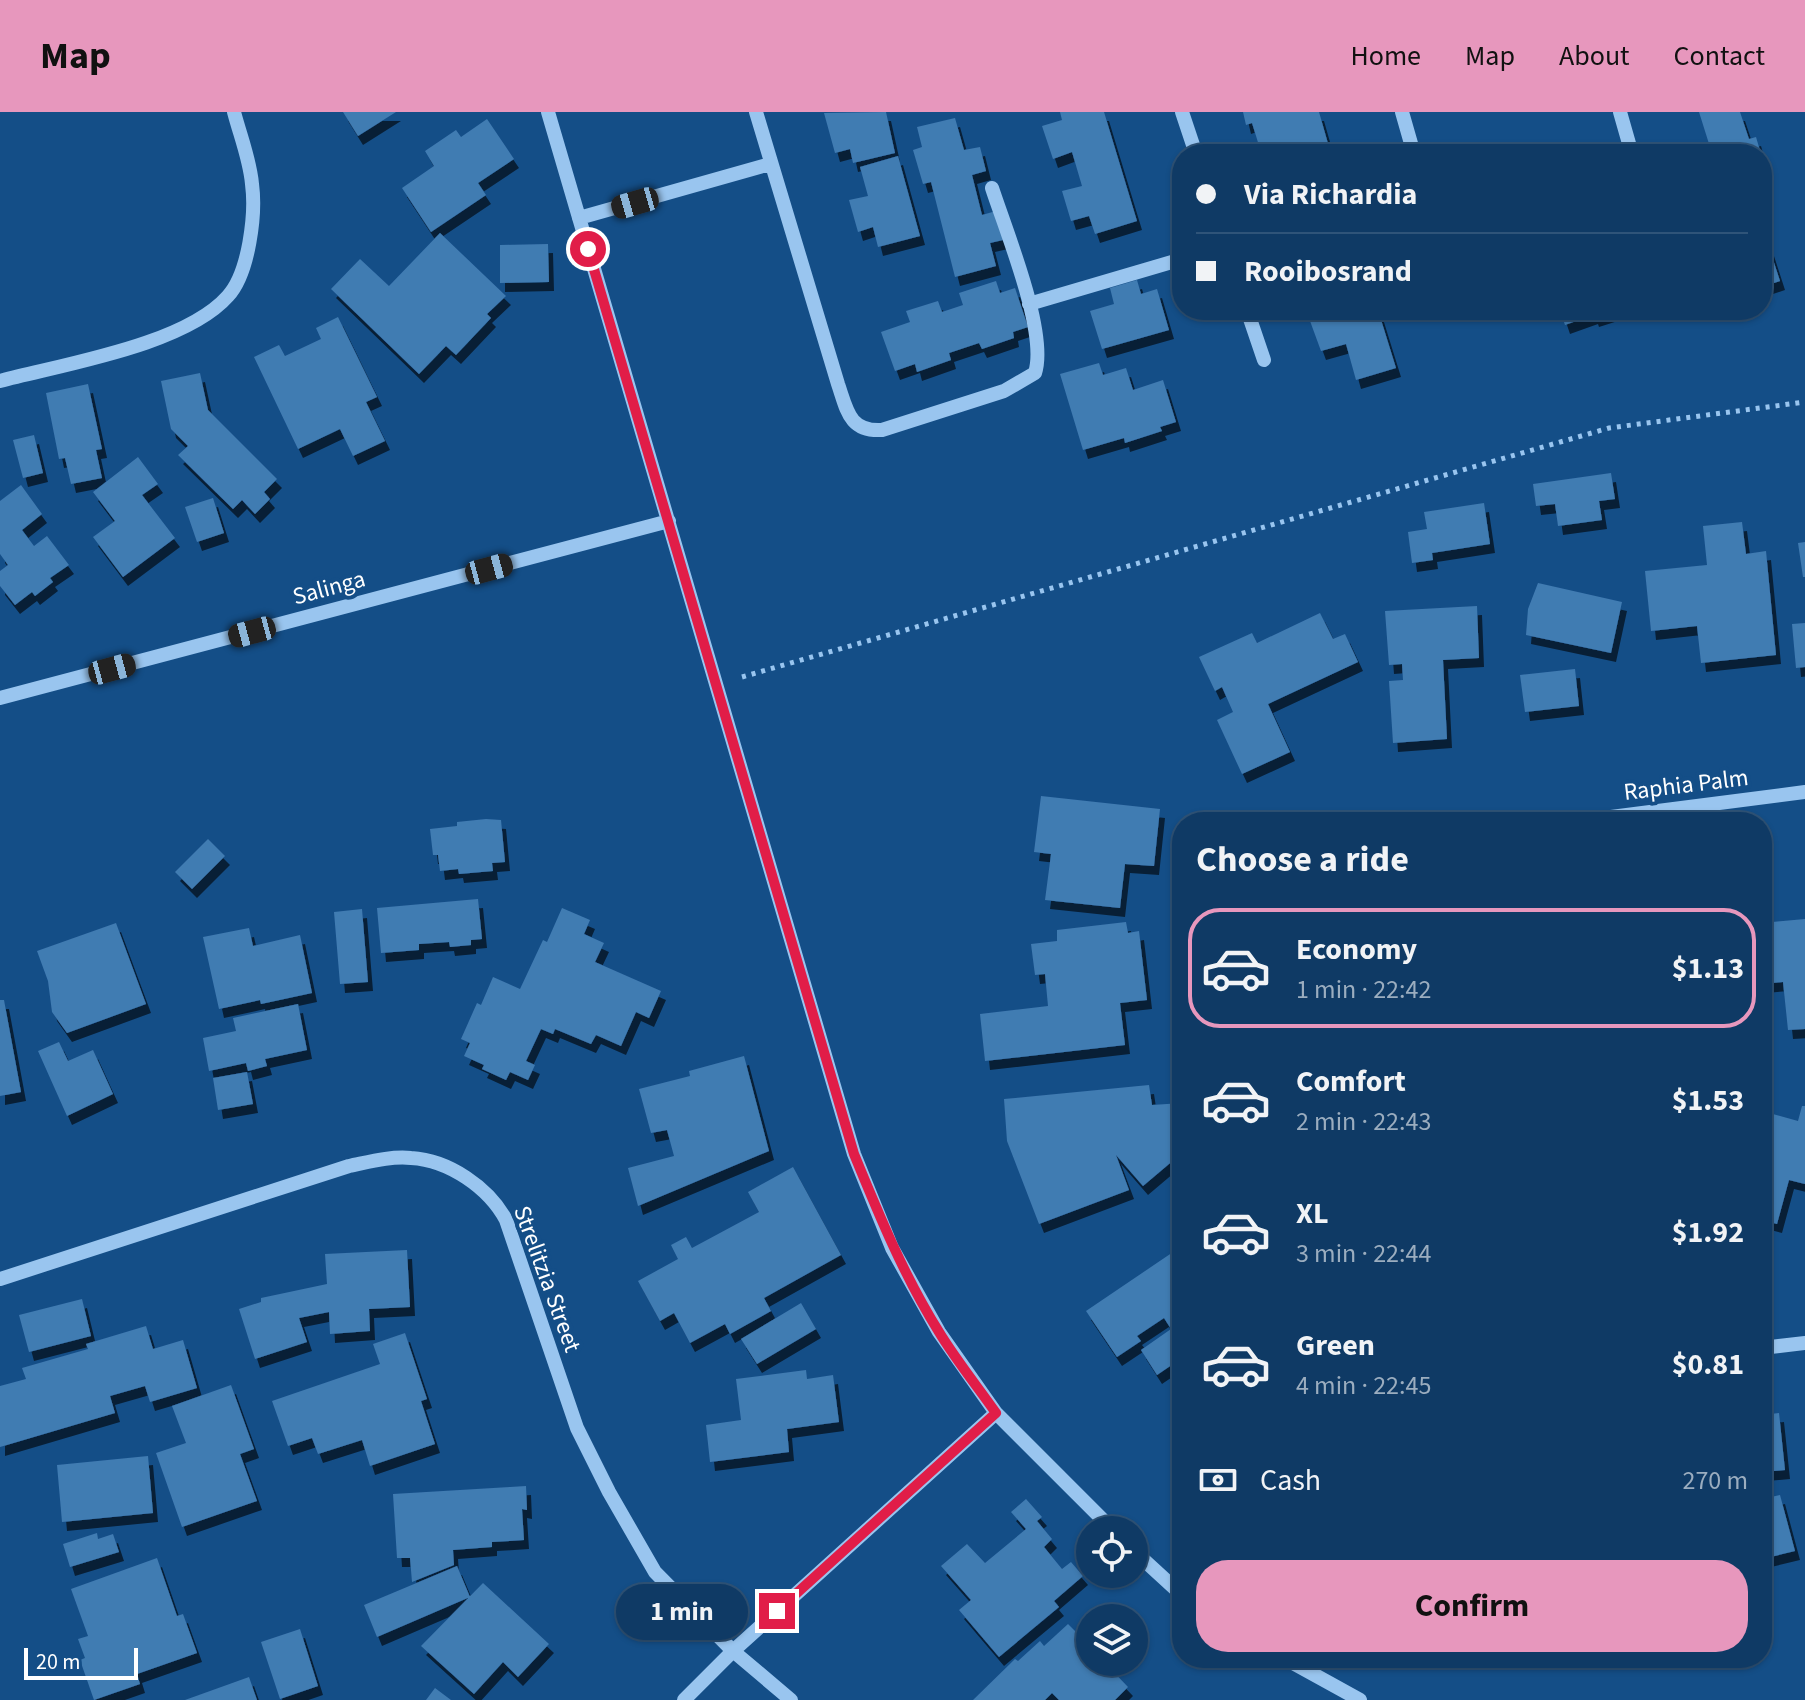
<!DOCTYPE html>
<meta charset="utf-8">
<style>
:root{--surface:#0f3a65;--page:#1d456e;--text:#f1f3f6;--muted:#9badbf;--line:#2f5479;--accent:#e797bd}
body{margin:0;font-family:"Source Sans 3",sans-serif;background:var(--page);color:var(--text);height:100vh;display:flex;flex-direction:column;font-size:30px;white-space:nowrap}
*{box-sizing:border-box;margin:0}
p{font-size:26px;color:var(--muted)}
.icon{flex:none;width:44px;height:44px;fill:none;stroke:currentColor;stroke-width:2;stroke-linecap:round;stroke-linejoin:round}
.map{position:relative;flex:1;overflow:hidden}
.drawer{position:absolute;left:1172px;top:700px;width:600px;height:856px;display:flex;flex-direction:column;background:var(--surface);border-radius:32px;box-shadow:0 2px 6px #0004,0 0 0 2px var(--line)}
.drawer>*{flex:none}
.guide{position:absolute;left:1172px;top:32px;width:600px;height:176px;border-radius:32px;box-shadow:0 2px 6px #0004,0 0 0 2px var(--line);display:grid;align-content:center;height:176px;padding:0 24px;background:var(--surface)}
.fabs{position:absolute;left:1076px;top:1404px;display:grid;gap:16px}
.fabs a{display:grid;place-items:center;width:72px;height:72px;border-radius:50%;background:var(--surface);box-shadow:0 2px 6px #0004,0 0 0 2px var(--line);font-size:40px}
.scale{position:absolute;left:24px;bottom:20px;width:114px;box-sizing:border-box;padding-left:8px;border:4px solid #fff;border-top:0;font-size:22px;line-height:28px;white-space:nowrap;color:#fff;-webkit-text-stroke:6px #144e87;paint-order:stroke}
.end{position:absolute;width:36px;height:36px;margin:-18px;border:10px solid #e11d48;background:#fff;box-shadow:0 0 0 4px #fff}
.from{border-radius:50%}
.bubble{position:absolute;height:56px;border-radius:28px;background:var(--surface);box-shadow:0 2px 6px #0004,0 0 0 2px var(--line);font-size:26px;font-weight:700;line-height:56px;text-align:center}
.car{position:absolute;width:24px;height:48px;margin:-24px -12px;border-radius:10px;box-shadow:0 0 6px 2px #0007;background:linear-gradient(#222 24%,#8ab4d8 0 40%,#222 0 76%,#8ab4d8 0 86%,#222 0)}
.guide b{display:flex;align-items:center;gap:28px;height:76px;font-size:30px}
.guide b+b{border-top:2px solid var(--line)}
.guide i{width:20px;height:20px;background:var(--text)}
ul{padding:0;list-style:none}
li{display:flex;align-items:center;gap:24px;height:120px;margin:0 16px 12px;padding:0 8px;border:4px solid transparent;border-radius:32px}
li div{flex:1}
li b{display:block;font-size:30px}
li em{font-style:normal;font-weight:700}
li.current{border-color:var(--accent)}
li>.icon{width:72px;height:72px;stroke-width:1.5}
h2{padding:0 24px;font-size:36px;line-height:96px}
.pay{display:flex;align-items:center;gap:20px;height:88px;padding:0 24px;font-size:30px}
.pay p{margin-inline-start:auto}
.primary-button{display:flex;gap:16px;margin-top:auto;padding:16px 24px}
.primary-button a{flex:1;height:92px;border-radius:32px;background:var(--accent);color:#111;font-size:32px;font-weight:700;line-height:92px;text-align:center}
header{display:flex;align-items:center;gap:48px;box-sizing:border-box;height:112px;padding:0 40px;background:var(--accent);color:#111}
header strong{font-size:38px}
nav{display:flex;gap:44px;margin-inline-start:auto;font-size:28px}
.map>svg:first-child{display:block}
.building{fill:#417bb2;filter:url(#shadow)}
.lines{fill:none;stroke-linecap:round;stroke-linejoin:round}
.path{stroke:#99c5ef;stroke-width:5;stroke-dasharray:4 6;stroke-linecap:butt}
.minor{stroke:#99c5ef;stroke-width:14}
.route{stroke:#e11d48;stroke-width:10}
.labels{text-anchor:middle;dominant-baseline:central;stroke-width:8;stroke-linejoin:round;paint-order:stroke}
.street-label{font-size:24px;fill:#fff;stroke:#144e87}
</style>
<header>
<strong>Map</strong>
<nav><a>Home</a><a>Map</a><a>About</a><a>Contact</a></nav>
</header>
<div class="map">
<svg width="1805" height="1588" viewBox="0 0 1805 1588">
<defs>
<filter id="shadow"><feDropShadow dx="5" dy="9" stdDeviation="0" flood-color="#0009"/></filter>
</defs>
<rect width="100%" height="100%" fill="#144e87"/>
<path class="building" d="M343,0H396L358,24Z
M886,0L895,41L853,51L850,37L835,41L824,1Z
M1060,0H1104L1137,109L1095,122L1089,104L1071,109L1062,79L1082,74L1072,40L1053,47L1042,14L1062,8Z
M1243,0H1319L1331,42H1289L1287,32L1261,40L1252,11L1246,13Z
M1699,0H1740L1749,27L1756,25L1761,42H1704L1702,37L1710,35Z
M955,6L964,38L980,35L986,59L972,63L982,103L996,99L1003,128L990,131L996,154L955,165L931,70L923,72L913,38L922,35L917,15Z
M487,7L514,47L478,71L486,83L431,120L402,76L434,54L425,39L456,18L461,25Z
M898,44L920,124L878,135L873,115L858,120L849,88L868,84L860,55Z
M440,121L506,184L487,202L491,206L456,243L446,234L419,262L331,177L360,147L389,174Z
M548,132L549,170L500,171V133Z
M1768,132L1780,169L1762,175V134Z
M1137,168L1141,182L1157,177L1169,218L1102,237L1090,199L1114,192L1110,176Z
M996,169L1000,181L1015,176L1028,215L1013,220L1014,226L982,237L979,231L949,241L951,248L917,260L915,252L895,259L881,220L910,210L906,199L938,189L942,200L963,193L959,181Z
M1306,198H1378L1396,256L1356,268L1346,232L1321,239Z
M1560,198H1616V199L1594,206L1593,203L1565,213Z
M338,205L377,285L366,290L385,329L353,344L340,317L298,337L254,245L279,233L285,244L321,227L316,216Z
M1099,251L1103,263L1126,256L1133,278L1163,268L1176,310L1160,315L1162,319L1125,331L1124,326L1083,338L1060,262Z
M200,261L208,298L277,367L264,380L270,387L255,402L242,388L233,397L178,343L188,334L171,317L161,269Z
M88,272L102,337L96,338L102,366L71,372L65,346L59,347L46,281Z
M34,323L43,361L23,366L13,328Z
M138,345L158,372L142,383L175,426L123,465L93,425L115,409L93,380Z
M1611,361L1615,387L1599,389L1602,408L1558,414L1555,392L1536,394L1533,372Z
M21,373L42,402L22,418L34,434L47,424L69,453L50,466L53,470L35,484L32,480L15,493L0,474V459L8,453L0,442V389Z
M213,386L224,421L197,430L185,395Z
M1484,391L1490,432L1432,441L1433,448L1412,451L1408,420L1427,417L1424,400Z
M1742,410L1746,442L1766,439L1776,543L1701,551L1697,514L1651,519L1645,459L1707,453L1703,414Z
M1805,430V465H1803L1798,431Z
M1538,471L1622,490L1611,541L1526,523L1528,497Z
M1477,494L1479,546L1443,548L1447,627L1393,631L1389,569L1403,568L1402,552L1389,553L1385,499Z
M1320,501L1333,527L1345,522L1358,550L1268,592L1290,640L1242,662L1217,608L1233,600L1222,575L1215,579L1199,545L1252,521L1257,531Z
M1805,511V555L1796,556L1792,512Z
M1575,557L1579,594L1525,600L1520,563Z
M1041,684L1160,697L1154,754L1125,752L1120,796L1045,788L1051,742L1034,740Z
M486,707L501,708L505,750L492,751L493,759L459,762L458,757L440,759L438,743H433L430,717L457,714V710Z
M208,727L225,744L192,777L175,760Z
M478,787L482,827L471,828V833L450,835L449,830L419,832V838L381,841L377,796Z
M562,796L590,808L584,822L604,831L595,850L661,879L649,906L636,900L621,934L596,923L591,932L555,917L553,922L541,917L526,949L535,953L528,968L510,960L506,968L482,957L484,953L464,944L470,931L461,927L477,891L481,893L493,865L520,877L543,828L547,830Z
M362,797L368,870L340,872L334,800Z
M1805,807V917L1788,918L1783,870L1762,872V811Z
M1126,810L1128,821L1139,819L1147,888L1120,891L1125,933L985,949L980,902L1048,894L1045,862L1035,863L1031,832L1057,829V818Z
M116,811L146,892L67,921L52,900L48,869L37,839Z
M249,816L253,834L300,823L312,881L261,892L260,888L219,897L203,825Z
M0,888H4L21,980L0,984Z
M298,892L307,938L265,947L267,954L248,959L246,951L209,959L203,926L236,919L233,906Z
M59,930L68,949L93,938L113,982L67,1004L38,939Z
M744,944L769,1039L638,1094L628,1056L674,1044L667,1018L651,1021L639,977L690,964L689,959Z
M247,960L253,992L218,998L213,966Z
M1149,973L1152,993L1182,991V1031H1176L1182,1041L1143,1074L1116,1043L1129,1078L1039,1112L1007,1029L1004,987Z
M1802,994H1805V1072L1789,1068L1777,1112L1762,1108V999L1798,1009Z
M793,1055L841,1143L764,1186L771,1199L730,1222L725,1212L690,1231L674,1201L660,1209L638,1169L678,1147L671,1133L686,1125L692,1136L759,1100L748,1080Z
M1182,1134V1246L1157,1263L1141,1238L1171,1217L1164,1206L1137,1224L1141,1229L1117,1245L1086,1199Z
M407,1138L410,1195L369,1197L370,1219L330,1222L329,1200L299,1206L307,1230L255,1247L239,1197L261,1190V1186L327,1172L325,1142Z
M82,1187L91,1224L29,1240L19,1203Z
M801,1191L816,1217L757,1252L741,1227Z
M146,1214L153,1237L183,1228L197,1276L150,1290L145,1274L110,1284L115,1301L0,1335V1274L26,1267L22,1256L88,1237L86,1232Z
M405,1221L427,1287L421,1289L435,1332L370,1354L362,1328L318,1342L312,1326L288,1334L272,1289L380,1252L373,1232Z
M806,1258L807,1267L833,1263L839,1310L787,1317L789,1340L710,1350L706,1313L741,1308L736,1267Z
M231,1273L254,1337L240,1342L257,1389L182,1415L156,1341L186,1331L172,1294Z
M1779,1301L1785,1358L1762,1360V1303Z
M148,1344L153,1401L62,1410L57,1353Z
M526,1374L527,1398L522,1397L524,1428L492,1430V1435L453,1438L454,1453L412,1470L410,1446H397L393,1382Z
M1780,1383L1795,1439L1762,1447V1387Z
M1026,1387L1042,1405L1037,1409L1052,1427L1044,1435L1062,1457L1071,1450L1083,1464L1054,1489L1059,1495L999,1545L959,1498L971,1488L941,1454L967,1432L985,1451L1026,1417L1011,1400Z
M97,1421L98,1427L113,1422L119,1440L70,1455L63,1432Z
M157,1446L177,1504L183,1502L197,1541L137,1562L140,1572L94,1588L80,1548L85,1546L78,1527L88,1524L71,1477Z
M457,1454L470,1485L377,1525L364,1493Z
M483,1471L549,1532L518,1565L503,1550L474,1582L421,1534Z
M1090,1506V1550H1104L1128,1575L1115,1588H1059L1052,1581L1045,1588H973L1015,1547L1018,1549L1040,1529L1044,1534L1068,1512L1076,1520Z
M300,1517L318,1574L280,1587L261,1530Z
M249,1565L257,1588H185Z
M435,1576L451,1588H426Z"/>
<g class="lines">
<path class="path" d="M742,565L1609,316L1805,290"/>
<path class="minor" d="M548,0L854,1042L892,1136L939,1220L996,1301L1113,1418
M756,0L838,272C847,298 849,320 882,318L1004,279L1035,261C1048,221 1006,119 992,76
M1182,0L1196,42
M1402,0L1414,42
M1620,0L1632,42
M579,106L770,52
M1029,192L1182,147
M1247,198L1264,248
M0,269C64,252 185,233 228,184C249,161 256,102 252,72C250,48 240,23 234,0
M0,586L669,409
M1572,710L1805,680
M0,1167L349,1054C369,1050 390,1044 411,1046C449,1048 489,1076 506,1108L577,1316L609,1380L655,1460L733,1539L791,1588
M1762,1236L1805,1231
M1134,1439L1182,1483
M1284,1546L1360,1588
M684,1588L733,1539L996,1301"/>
</g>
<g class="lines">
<path class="route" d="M588,137L854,1042C879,1103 904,1164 939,1220C956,1248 977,1274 996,1301L777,1499"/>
</g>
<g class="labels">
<g class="street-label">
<text transform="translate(329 476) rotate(-15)">Salinga</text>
<text transform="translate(1686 673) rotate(-7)">Raphia Palm</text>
<text transform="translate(547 1167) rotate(70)">Strelitzia Street</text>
</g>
</g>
</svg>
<div class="fabs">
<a><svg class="icon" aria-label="locate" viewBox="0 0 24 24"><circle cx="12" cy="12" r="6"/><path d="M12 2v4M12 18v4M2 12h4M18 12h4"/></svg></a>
<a><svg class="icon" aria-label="layers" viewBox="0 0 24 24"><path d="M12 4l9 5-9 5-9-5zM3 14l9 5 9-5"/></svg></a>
</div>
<div class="scale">20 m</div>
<i class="end from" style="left:588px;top:137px"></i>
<i class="end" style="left:777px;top:1499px"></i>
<div class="bubble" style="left:616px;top:1472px;width:132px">1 min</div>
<i class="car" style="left:635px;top:91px;rotate:254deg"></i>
<i class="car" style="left:489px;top:457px;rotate:75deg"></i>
<i class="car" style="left:252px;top:520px;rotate:255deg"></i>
<i class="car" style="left:112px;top:557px;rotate:75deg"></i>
<div class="guide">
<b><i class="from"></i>Via Richardia</b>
<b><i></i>Rooibosrand</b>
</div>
<section class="drawer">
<h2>Choose a ride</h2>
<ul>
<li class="current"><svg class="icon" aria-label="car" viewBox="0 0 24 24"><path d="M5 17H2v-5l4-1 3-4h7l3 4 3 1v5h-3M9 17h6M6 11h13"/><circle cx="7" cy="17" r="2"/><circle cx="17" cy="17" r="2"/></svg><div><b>Economy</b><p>1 min · 22:42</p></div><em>$1.13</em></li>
<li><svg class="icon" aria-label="car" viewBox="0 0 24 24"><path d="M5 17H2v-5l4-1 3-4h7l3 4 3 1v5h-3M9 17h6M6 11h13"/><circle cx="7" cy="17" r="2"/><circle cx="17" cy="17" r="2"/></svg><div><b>Comfort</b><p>2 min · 22:43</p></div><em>$1.53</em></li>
<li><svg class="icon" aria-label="car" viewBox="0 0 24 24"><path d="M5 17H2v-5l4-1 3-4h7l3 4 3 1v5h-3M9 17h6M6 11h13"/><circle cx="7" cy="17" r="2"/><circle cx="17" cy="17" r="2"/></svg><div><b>XL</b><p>3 min · 22:44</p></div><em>$1.92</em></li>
<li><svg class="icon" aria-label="car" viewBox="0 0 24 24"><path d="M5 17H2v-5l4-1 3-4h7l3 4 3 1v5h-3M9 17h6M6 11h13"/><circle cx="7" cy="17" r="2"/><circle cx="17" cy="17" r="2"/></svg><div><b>Green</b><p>4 min · 22:45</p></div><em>$0.81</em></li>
</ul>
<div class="pay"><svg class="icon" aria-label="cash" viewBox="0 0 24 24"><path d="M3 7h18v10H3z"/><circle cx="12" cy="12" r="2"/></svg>Cash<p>270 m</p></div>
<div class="primary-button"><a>Confirm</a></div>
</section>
</div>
